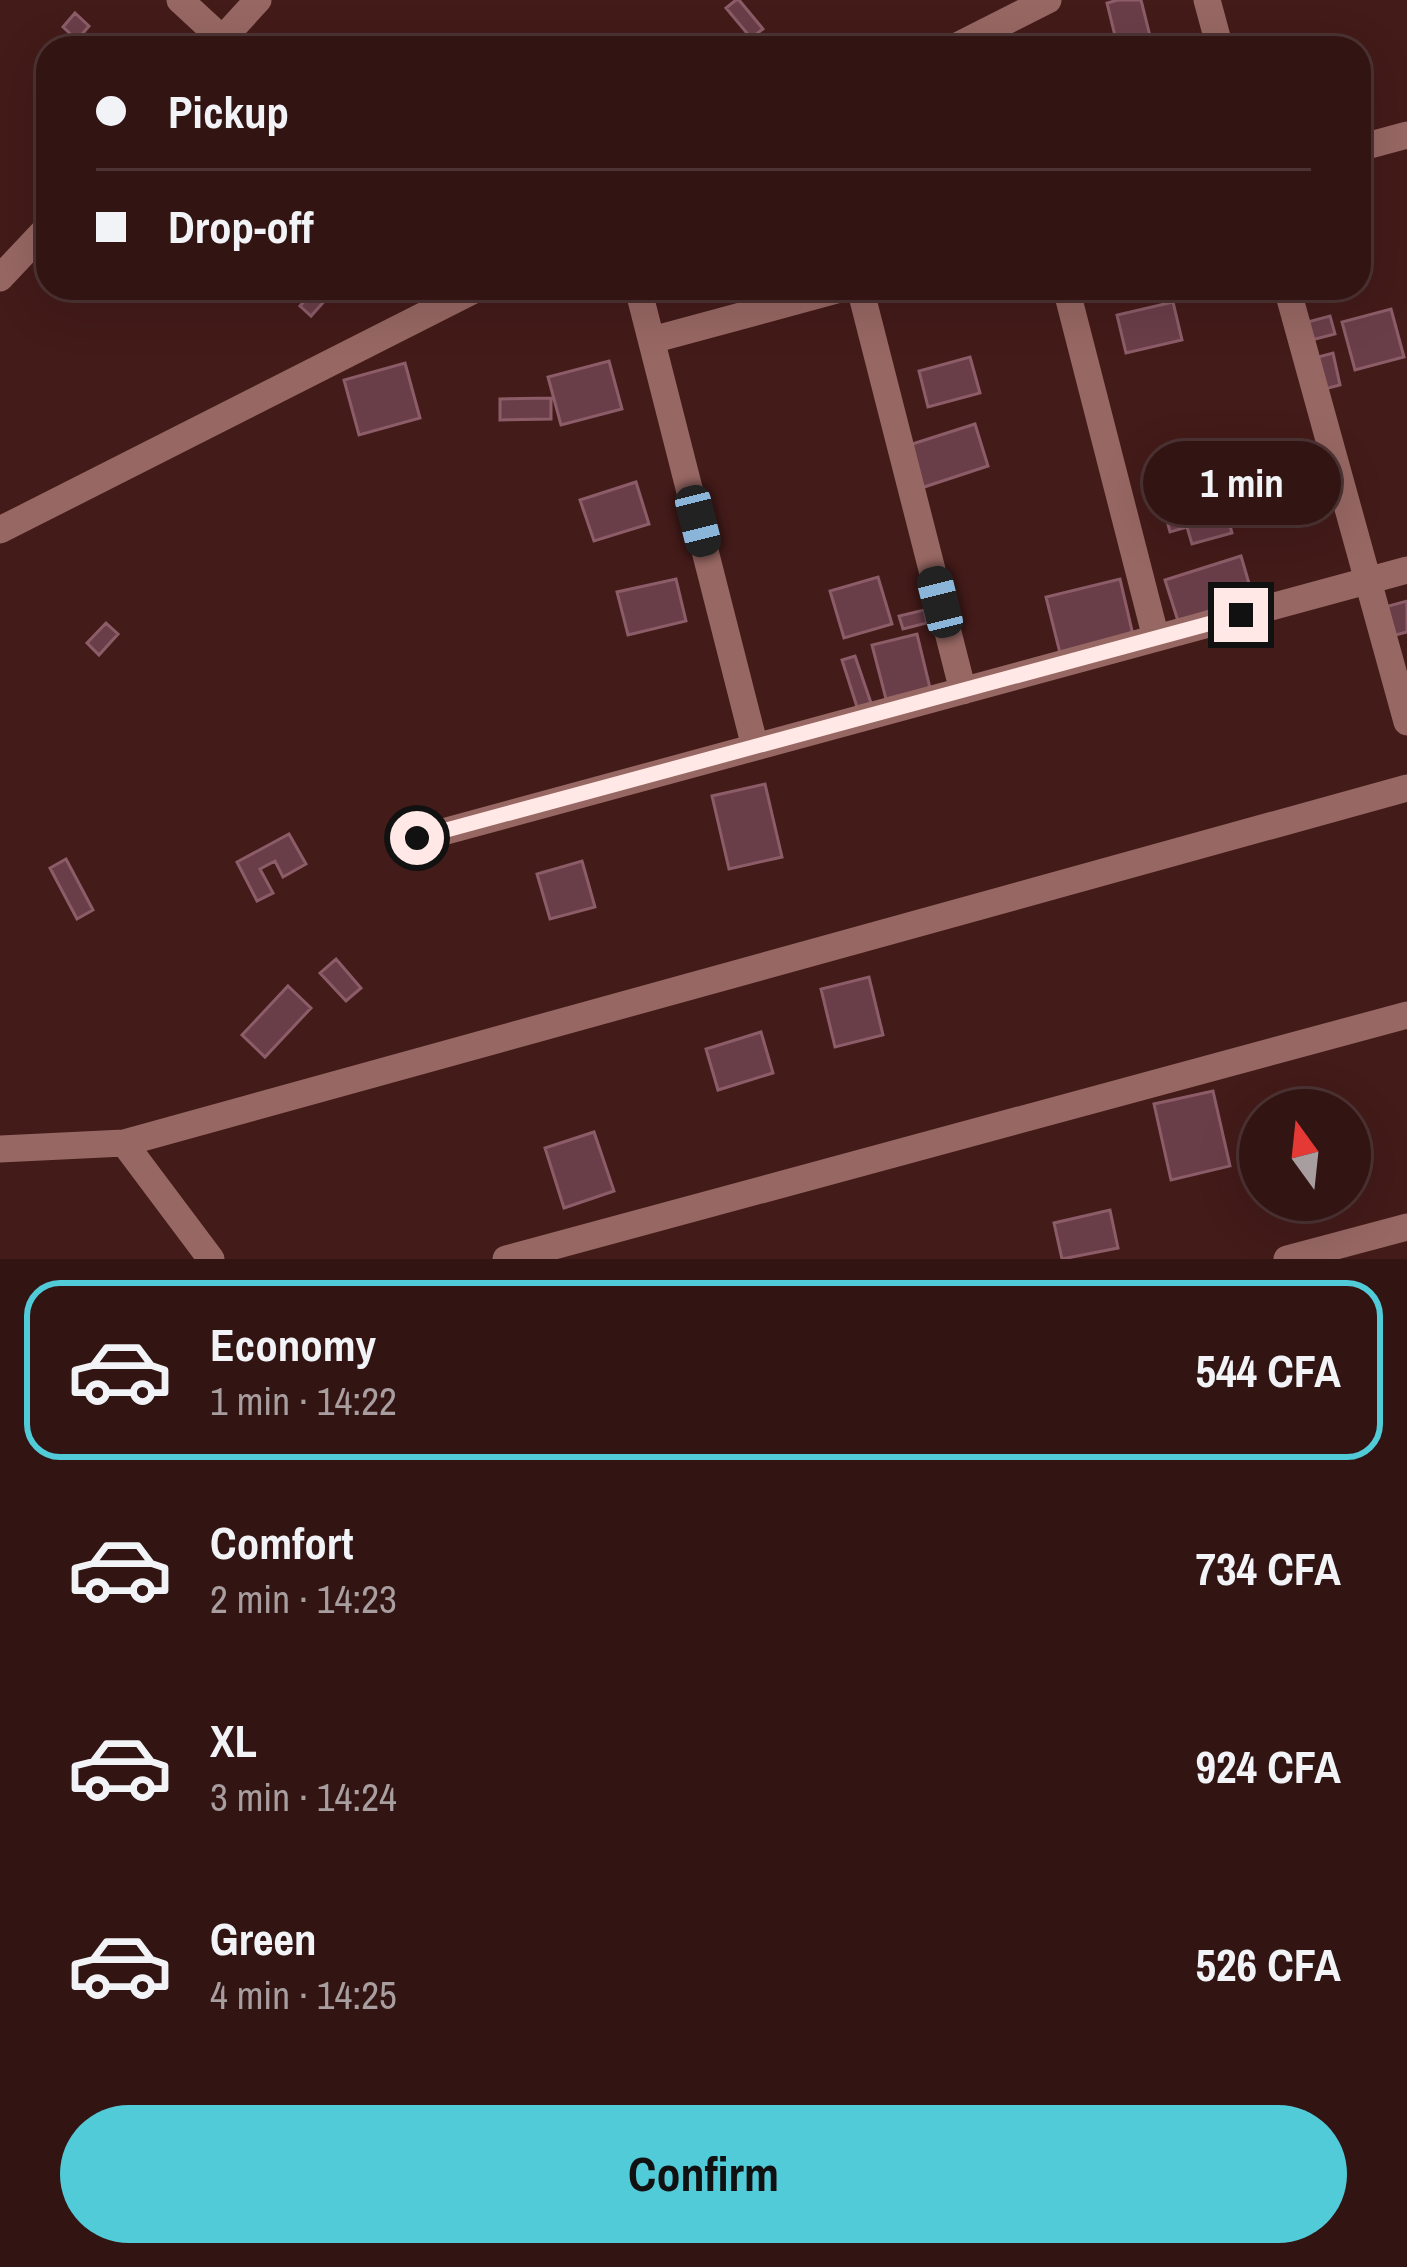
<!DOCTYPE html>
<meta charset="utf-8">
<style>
:root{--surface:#321413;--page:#3a1d1c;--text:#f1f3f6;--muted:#a89ea0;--line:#4d3333;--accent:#52cbd8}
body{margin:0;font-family:"Archivo Narrow",sans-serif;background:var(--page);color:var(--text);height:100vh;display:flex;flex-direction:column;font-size:45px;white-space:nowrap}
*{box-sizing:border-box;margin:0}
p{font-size:39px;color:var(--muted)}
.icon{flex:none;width:66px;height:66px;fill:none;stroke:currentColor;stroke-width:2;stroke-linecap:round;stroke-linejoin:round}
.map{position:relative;height:1259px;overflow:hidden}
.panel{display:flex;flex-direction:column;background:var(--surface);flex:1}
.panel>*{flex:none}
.top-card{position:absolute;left:36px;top:36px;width:1335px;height:264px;border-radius:36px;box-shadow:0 12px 48px #0002,0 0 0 3px var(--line);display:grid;align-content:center;height:264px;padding:0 60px;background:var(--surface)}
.needle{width:78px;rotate:345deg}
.tools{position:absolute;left:1239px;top:1089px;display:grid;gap:24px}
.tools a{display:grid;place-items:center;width:132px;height:132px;border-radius:50%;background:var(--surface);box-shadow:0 12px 48px #0002,0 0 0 3px var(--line);font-size:60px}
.end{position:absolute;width:54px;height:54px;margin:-27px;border:15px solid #ffe8e5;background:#111;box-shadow:0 0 0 6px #111}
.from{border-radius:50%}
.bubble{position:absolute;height:84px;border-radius:42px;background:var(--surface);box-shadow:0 12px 48px #0002,0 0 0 3px var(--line);font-size:39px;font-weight:700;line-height:84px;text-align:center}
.car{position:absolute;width:36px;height:72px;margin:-36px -18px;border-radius:15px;box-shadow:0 0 9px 3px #0007;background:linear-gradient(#222 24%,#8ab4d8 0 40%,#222 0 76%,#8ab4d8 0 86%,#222 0)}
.top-card b{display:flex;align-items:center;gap:42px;height:114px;font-size:45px}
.top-card b+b{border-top:3px solid var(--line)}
.top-card i{width:30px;height:30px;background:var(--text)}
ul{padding:21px 0 0;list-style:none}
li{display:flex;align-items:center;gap:36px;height:180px;margin:0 24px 18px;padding:0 36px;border:6px solid transparent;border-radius:36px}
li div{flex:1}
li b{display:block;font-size:45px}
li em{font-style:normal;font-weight:700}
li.current{border-color:var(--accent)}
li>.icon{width:108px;height:108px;stroke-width:1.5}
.button{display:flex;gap:24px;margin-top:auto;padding:24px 60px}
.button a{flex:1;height:138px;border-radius:72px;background:var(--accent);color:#111;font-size:48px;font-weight:700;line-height:138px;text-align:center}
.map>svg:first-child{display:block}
.building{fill:#6a3e49;stroke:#8c5d68;stroke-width:3}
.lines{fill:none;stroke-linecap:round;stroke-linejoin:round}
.minor{stroke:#976763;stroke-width:27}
.route{stroke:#ffe8e5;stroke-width:15}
</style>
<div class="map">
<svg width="1407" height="1259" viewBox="0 0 1407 1259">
<rect width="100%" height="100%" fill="#431b19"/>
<path class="building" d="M736,0H739L763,29L751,38L726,8Z
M1118,0H1141L1153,48H1118L1107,3Z
M75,13L89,26L77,40L63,27Z
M317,288H336L311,316L300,306Z
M1173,302L1182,340L1126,353L1117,315Z
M1391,309L1404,357L1355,370L1342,322Z
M1330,316L1335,334L1304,342L1300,324Z
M1333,353L1340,385L1325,389L1318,357Z
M970,357L980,393L928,407L919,371Z
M609,361L622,409L561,425L548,377Z
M405,363L420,418L359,435L344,380Z
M551,398V419L500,420V399Z
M975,424L988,466L921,488L906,446Z
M636,482L649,524L594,541L580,500Z
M1220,490L1232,533L1192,544L1187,527L1170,532L1163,506Z
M1241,556L1253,597L1178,621L1165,580Z
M878,577L892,624L844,638L830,591Z
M676,579L686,621L628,635L617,592Z
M1120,579L1133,635L1060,653L1046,597Z
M1407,601V632L1392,636L1385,607Z
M924,610L927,623L903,629L899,616Z
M106,623L118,634L99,655L87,643Z
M917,634L930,688L886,699L872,645Z
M855,656L871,703L857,707L842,660Z
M765,784L782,857L729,869L712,796Z
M289,834L306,864L283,877L275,861L260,869L273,893L257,901L237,862Z
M66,859L93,910L77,919L50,868Z
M582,861L595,907L550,919L537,874Z
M336,959L361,988L346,1001L320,973Z
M869,977L883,1035L835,1047L821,989Z
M288,986L311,1008L265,1057L242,1035Z
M761,1032L773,1073L718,1090L706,1049Z
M1213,1091L1230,1166L1171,1180L1154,1104Z
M594,1132L614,1191L564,1208L545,1148Z
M1110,1210L1118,1248L1062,1259L1054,1223Z"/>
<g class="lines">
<path class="minor" d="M180,0L232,48
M1207,0L1220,48
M214,48L258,0
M953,48L1048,0
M1359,148L1407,135
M0,278L48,227
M638,288L755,747
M860,288L963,691
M1066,288L1156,638
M1287,288L1407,722
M652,340L844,288
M0,530L478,288
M417,839L1407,570
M124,1143L211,1259
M0,1149L124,1143L1407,788
M506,1259L1407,1015
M1287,1259L1407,1227"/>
</g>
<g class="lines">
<path class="route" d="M417,838L1241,615"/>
</g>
</svg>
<div class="tools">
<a><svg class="needle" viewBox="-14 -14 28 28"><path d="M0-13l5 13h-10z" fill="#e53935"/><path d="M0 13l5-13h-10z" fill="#a89ea0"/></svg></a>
</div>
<i class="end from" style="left:417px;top:838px"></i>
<i class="end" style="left:1241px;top:615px"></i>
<div class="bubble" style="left:1143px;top:441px;width:198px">1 min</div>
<i class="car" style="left:698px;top:521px;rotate:166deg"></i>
<i class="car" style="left:940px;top:602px;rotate:346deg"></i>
<div class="top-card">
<b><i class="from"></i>Pickup</b>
<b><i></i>Drop-off</b>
</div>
</div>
<section class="panel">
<ul>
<li class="current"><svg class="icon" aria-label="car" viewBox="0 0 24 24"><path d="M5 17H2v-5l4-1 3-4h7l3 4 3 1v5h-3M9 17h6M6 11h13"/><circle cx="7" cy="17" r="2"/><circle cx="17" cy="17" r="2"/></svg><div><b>Economy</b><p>1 min · 14:22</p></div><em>544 CFA</em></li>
<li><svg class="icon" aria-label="car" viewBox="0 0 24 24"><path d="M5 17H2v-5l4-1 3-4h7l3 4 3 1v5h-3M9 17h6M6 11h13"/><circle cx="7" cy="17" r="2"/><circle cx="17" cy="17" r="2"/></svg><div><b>Comfort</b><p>2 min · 14:23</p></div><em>734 CFA</em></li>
<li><svg class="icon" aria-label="car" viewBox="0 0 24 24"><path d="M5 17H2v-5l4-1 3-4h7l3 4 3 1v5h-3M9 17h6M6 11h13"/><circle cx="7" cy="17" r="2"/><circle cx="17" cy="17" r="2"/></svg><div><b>XL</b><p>3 min · 14:24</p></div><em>924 CFA</em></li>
<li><svg class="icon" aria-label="car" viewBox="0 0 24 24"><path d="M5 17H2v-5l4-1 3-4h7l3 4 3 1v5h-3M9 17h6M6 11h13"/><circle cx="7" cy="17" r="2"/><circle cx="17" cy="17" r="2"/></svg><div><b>Green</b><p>4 min · 14:25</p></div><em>526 CFA</em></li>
</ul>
<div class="button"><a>Confirm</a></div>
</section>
